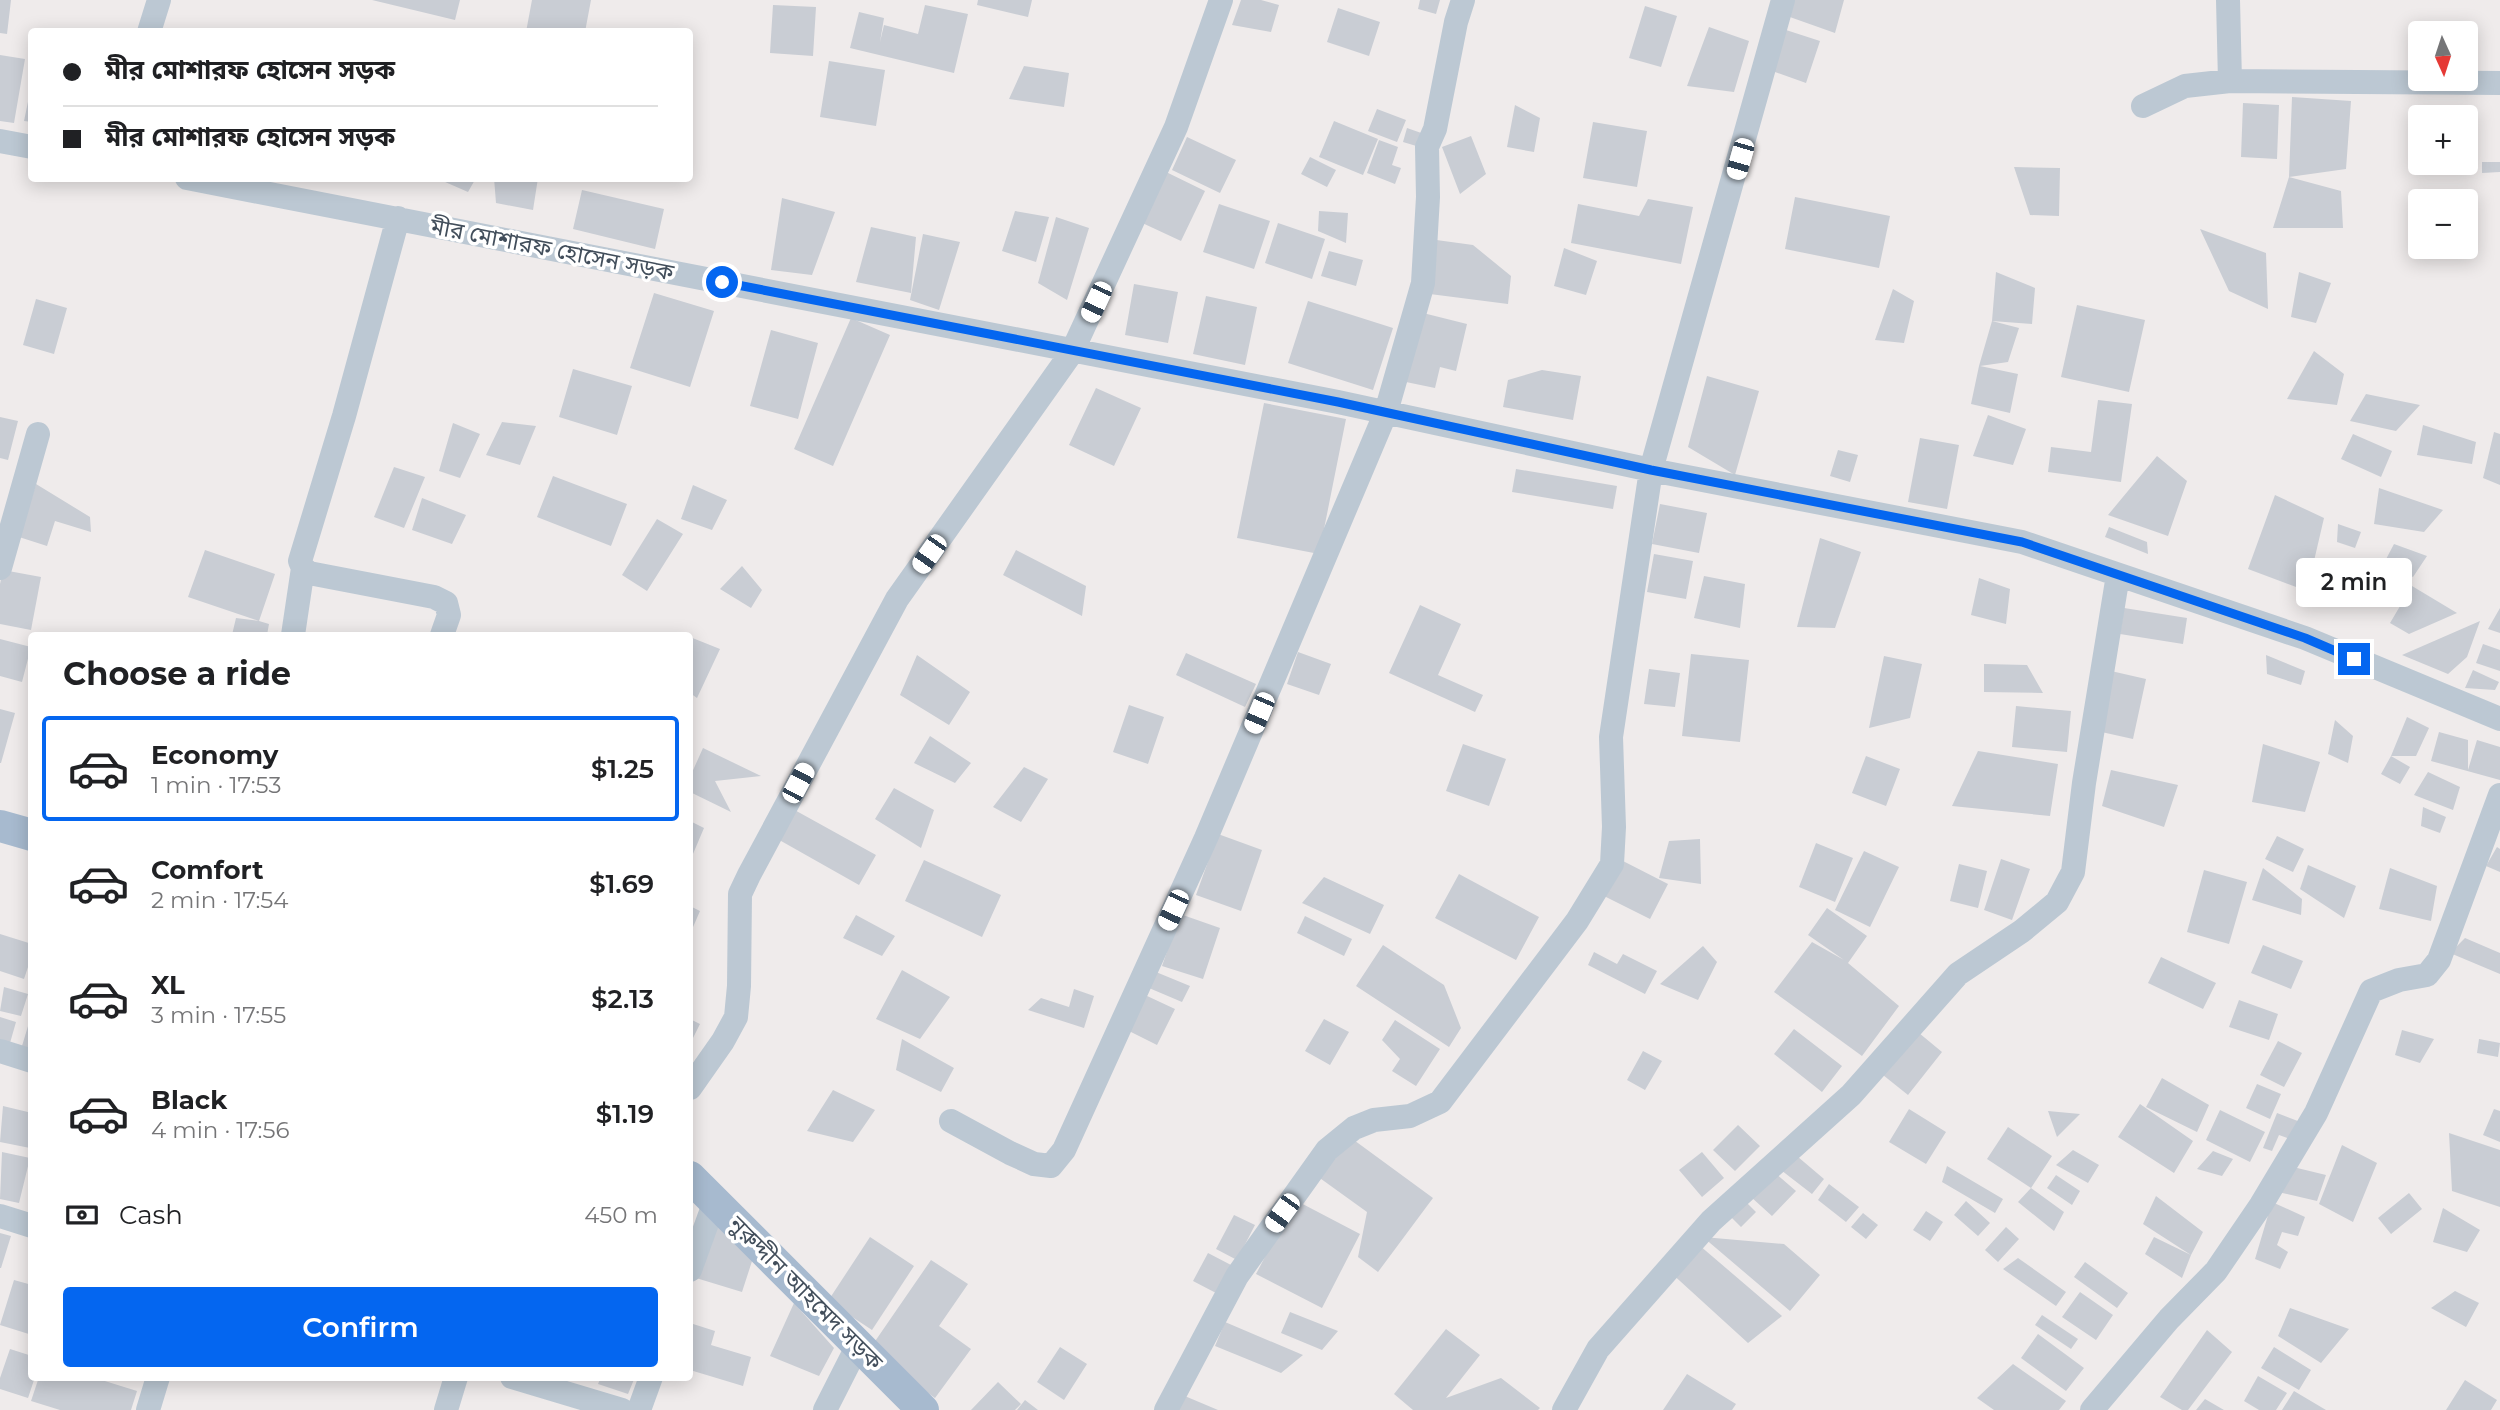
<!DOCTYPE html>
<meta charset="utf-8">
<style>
:root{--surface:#fff;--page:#f2f2f2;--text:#202124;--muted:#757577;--line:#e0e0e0;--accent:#0466f0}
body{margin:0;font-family:Montserrat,"Noto Sans Bengali",sans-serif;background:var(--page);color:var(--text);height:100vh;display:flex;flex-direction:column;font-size:26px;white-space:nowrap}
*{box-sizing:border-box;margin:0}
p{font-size:23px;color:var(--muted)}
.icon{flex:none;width:38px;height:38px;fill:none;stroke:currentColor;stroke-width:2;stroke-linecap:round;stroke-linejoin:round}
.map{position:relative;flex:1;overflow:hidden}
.details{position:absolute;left:28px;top:632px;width:665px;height:749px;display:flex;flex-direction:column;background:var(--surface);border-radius:7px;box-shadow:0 4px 18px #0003}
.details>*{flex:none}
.top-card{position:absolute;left:28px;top:28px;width:665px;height:154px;border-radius:7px;box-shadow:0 4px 18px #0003;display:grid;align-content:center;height:154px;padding:0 35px;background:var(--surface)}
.needle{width:46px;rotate:177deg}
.fabs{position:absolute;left:2408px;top:21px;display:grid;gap:14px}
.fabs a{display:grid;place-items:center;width:70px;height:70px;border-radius:7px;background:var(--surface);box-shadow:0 4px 18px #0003;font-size:35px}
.end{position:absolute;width:32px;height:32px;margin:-16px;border:9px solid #0466f0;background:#fff;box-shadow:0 0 0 4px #fff}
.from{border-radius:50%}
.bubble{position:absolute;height:49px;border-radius:7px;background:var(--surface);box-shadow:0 4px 18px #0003;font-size:23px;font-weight:600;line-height:49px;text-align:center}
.car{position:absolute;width:21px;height:42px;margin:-21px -10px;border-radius:9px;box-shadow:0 0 5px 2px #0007;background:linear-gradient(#fff 24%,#345 0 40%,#fff 0 76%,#345 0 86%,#fff 0)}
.top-card b{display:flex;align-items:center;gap:24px;height:66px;font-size:26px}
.top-card b+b{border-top:2px solid var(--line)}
.top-card i{width:18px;height:18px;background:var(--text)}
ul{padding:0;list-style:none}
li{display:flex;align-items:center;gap:21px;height:105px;margin:0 14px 10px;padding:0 21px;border:4px solid transparent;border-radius:7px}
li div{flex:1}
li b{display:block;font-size:26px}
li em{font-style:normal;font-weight:600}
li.current{border-color:var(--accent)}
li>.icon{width:63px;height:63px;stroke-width:1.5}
h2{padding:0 35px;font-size:32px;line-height:84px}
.pay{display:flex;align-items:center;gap:18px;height:77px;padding:0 35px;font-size:26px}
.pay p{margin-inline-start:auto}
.cta{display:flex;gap:14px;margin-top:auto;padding:14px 35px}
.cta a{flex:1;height:80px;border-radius:7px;background:var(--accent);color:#fff;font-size:28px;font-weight:600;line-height:80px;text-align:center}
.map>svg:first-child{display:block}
.building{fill:#c9cdd4}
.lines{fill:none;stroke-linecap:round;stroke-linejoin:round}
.minor{stroke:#bcc8d3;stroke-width:24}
.major{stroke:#a7bacf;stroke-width:32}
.route{stroke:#0466f0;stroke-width:9}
.labels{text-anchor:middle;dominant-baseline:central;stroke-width:7;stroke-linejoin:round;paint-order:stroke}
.street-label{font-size:23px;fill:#424e5b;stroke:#fff}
</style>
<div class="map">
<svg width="2500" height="1410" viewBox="0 0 2500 1410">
<rect width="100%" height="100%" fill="#efebeb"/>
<path class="building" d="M0,0H11L7,34L0,33Z
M372,0H460L455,20Z
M532,0H591L585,32H526Z
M978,0H1032L1028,17L977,5Z
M1241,0H1261L1279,5L1271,32L1232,25Z
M1420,0H1440L1436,14L1418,9Z
M1792,0H1844L1835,33L1787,16Z
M773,5L816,7L813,56L770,53Z
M925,5L968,14L954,73L850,48L859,12L884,18L880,42L884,25L918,34Z
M1645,6L1677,16L1661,67L1629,58Z
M1338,8L1380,22L1369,56L1327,42Z
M1709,27L1749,41L1734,92L1687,86Z
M1786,30L1820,41L1806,83L1772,71Z
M0,55L25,59L14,123L0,121Z
M829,61L885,70L876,126L820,117Z
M1024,66L1069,73L1064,107L1009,99Z
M30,92H32V122L24,121Z
M2292,97L2351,101L2346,169L2289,177L2341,191L2343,228H2273L2289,177Z
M2243,103L2279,105L2277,159L2241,157Z
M1515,105L1540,118L1534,152L1507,147Z
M1377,109L1406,120L1397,142L1368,131Z
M1334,121L1378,139L1363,175L1319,157Z
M1593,122L1647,131L1637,187L1583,178Z
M1407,128L1427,135L1423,148L1403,142Z
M1471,136L1486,174L1460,194L1442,147Z
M1187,137L1236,160L1220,193L1172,170Z
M1379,140L1398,147L1392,165L1401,168L1395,184L1367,173Z
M1310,157L1336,170L1327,187L1301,174Z
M2482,162H2500V172L2482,173Z
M2014,167L2060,168L2059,216L2030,215Z
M1162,170L1205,191L1181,241L1138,221Z
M436,178H476L468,192Z
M494,178H538L533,210L496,203Z
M582,190L664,209L655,249L573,229Z
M1795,197L1890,216L1879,268L1785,249Z
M782,198L835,212L812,275L771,270Z
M1648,199L1693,207L1681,264L1571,243L1578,204L1639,216Z
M1219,204L1270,221L1254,269L1203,252Z
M1015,211L1049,217L1036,262L1002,251Z
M1319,211L1348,213L1346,243L1318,231Z
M1056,217L1089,228L1067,300L1038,283Z
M1278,223L1325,239L1312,279L1265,263Z
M871,227L916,237L911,293L856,282Z
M2200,229L2266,253L2268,309L2229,291Z
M923,234L960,242L939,310L910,300Z
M1429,239L1473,245L1511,276L1508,304L1422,293Z
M1564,248L1597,261L1586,295L1554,286Z
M1329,251L1363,260L1356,286L1321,276Z
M1996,272L2035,288L2032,324L1992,321L2019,328L2008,362L1980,366L2018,374L2010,413L1971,404L1979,366L1992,321Z
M2299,272L2331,283L2316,323L2291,317Z
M1134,284L1178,292L1168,343L1125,335Z
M1893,289L1914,301L1904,343L1875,340Z
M654,293L714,311L690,387L630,368Z
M1206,296L1257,307L1245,365L1193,354Z
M36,299L67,308L54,354L23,345Z
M1308,301L1393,328L1373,390L1288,363Z
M2077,305L2145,320L2129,392L2061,377Z
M1423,313L1467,324L1456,371L1440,367L1435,388L1406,382Z
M851,318L890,335L833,466L794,449Z
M771,330L818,343L798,419L750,406Z
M2314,351L2344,374L2337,405L2287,399Z
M573,369L632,386L617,435L559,417Z
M1542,370L1581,376L1573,420L1503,407L1508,380Z
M1707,376L1759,391L1735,475L1688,447Z
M1096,388L1141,408L1114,466L1069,445Z
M2366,394L2420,405L2396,431L2350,421Z
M2098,400L2132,404L2121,482L2048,472L2051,447L2091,452Z
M1264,403L1346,419L1319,554L1237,538Z
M1988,415L2026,429L2013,465L1973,456Z
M0,417L18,421L8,460L0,458Z
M502,422L536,426L520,465L486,455Z
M453,423L480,434L460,478L439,471Z
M2423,425L2476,442L2472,464L2417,455Z
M2494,432L2500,434V485L2483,478Z
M2353,434L2392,451L2381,477L2341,459Z
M1920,438L1959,445L1947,509L1908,502Z
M1838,450L1858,455L1850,482L1830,476Z
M2157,456L2187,481L2168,536L2108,515Z
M394,467L425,477L404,528L374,517Z
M1516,469L1617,486L1613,509L1512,492Z
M553,476L627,504L611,546L537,517Z
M36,484L90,517L91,532L55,521L47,546L19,537Z
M693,485L727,500L712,530L681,519Z
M2379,488L2443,510L2424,532L2374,524Z
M2275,495L2324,518L2307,591L2248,569Z
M422,498L466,515L452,544L412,530Z
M1660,504L1707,513L1699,553L1652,544Z
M657,519L683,534L647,591L622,575Z
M2338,524L2361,532L2355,548L2337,542Z
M2109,527L2147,542L2148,554L2105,537Z
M1820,538L1861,552L1835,628L1797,627Z
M2394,544L2427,556L2413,577L2384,563Z
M205,550L275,574L259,621L269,624L267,635H232L236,618L259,621L188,597Z
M1016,550L1086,586L1082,616L1003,575Z
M1654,554L1693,561L1686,599L1647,592Z
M742,566L762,590L751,608L720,589Z
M3,570L41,577L31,630L0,624V584Z
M1704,576L1745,584L1740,628L1694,618Z
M1979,578L2010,589L2006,624L1971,615Z
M2412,586L2457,613L2409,634L2390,623Z
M1420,605L1461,624L1438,675L1483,695L1475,712L1389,673Z
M2124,608L2187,618L2183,644L2120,634Z
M2500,608V633L2488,629Z
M2480,621L2467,657L2448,674L2402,655Z
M690,637L720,649L697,698L690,693Z
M0,639L31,647L22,682L0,676Z
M2483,644L2500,650V671L2476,663Z
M1298,652L1331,664L1319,695L1287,684Z
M1186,653L1256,684L1245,707L1176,675Z
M1691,654L1749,660L1740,742L1682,736Z
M917,655L970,692L949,725L900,695Z
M2266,655L2305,671L2301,685L2267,674Z
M1884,656L1922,664L1910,718L1869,728Z
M1984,664L2027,665L2043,693L1984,692Z
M1649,669L1680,673L1675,707L1644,704Z
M2473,670L2499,682L2495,690L2465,688Z
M2111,671L2146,679L2133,739L2097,731Z
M1129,705L1164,717L1148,764L1113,752Z
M2016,706L2071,711L2067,752L2012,747Z
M0,709L15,713L1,763H0Z
M2407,717L2429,728L2416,756H2391Z
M2335,720L2353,736L2348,763L2328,754Z
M2439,732L2468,740V770L2477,740L2500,747V780L2431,761Z
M930,736L971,763L955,783L914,763Z
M1463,744L1506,759L1489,806L1446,791Z
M2263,744L2320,762L2305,812L2252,802Z
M703,748L761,776L715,781L731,812L690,792V777Z
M1978,751L2058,764L2050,816L1952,806Z
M1866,756L1900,769L1886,806L1852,793Z
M2391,756L2410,767L2400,784L2381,774Z
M1024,767L1048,779L1021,822L993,807Z
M2111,770L2178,785L2164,827L2102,806Z
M2428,772L2460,787L2453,810L2414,795Z
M894,788L934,810L921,848L875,819Z
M2423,807L2446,817L2440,833L2421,826Z
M791,808L876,855L859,885L774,837Z
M690,821L704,828L690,861Z
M1218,834L1262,850L1241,911L1196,895Z
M2277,836L2304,849L2293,872L2265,859Z
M1700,839L1701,884L1659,878L1669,841Z
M1816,843L1853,858L1835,902L1799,887Z
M2497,847L2500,849V872L2486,866Z
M1864,851L1899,867L1870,927L1835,910Z
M2001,859L2030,869L2012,920L1984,910Z
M924,860L1001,895L982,937L905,901Z
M1623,861L1668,884L1650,919L1604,896Z
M1959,864L1987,871L1978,908L1950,901Z
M2308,865L2356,886L2344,918L2300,889Z
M2263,868L2302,899L2301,915L2252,900Z
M2390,868L2437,886L2431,921L2379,909Z
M2204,870L2247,882L2229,944L2187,932Z
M1459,874L1539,917L1516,960L1435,918Z
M1324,877L1384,905L1370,934L1302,903Z
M690,906L700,911L690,934Z
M1827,908L1867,936L1848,963L1899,1006L1862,1056L1774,992L1812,942L1844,960L1808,935Z
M1180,914L1220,928L1203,979L1162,966Z
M856,915L895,936L882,956L843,938Z
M1305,916L1352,939L1344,956L1297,933Z
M0,934L32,944V955L24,979L0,971Z
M2465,938L2500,953V974L2450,953Z
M1383,945L1444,985L1461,1028L1449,1047L1356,986Z
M2263,945L2303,961L2291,989L2251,973Z
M1703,946L1717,962L1698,1000L1660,984Z
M1594,952L1617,964L1623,954L1657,971L1645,994L1588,965Z
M2161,957L2216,983L2203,1009L2148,983Z
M902,970L950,997L920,1039L876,1019Z
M1156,972L1190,986L1182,1002L1149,988Z
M4,987L28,994L21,1016L0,1011Z
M1074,989L1094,996L1084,1028L1028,1010L1041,998L1069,1007Z
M1145,995L1175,1009L1157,1045L1127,1030Z
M2239,1000L2278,1014L2269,1040L2229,1027Z
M31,1016L32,1017V1049L22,1046Z
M0,1017L16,1022L10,1043L0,1040Z
M690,1019L700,1024L690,1044Z
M1324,1019L1349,1032L1330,1065L1305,1051Z
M1395,1020L1440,1049L1416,1086L1392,1071L1400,1059L1382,1040Z
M1913,1028L1942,1052L1908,1095L1878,1071Z
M1794,1029L1842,1066L1822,1092L1774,1054Z
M2402,1030L2434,1039L2420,1063L2395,1055Z
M902,1039L954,1068L941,1092L896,1070Z
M2479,1039L2500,1043L2498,1057L2477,1053Z
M2278,1041L2302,1053L2284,1087L2260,1075Z
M1643,1051L1662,1061L1645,1090L1627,1080Z
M2162,1078L2209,1105L2197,1132L2146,1107Z
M2257,1084L2281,1094L2270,1119L2246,1108Z
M833,1090L875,1110L853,1142L807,1131Z
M2140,1104L2193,1141L2174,1173L2118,1137Z
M3,1106L32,1113L30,1148L0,1142Z
M1909,1109L1946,1132L1926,1164L1889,1142Z
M2494,1109L2500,1111V1142L2483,1135Z
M2220,1110L2265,1132L2250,1162L2206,1140Z
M2048,1111L2080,1114L2057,1137Z
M2277,1113L2303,1123L2296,1141L2279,1135L2272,1151L2263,1148Z
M1738,1125L1760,1146L1735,1171L1713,1150Z
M2008,1127L2052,1156L2031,1188L2064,1212L2054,1231L2018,1202L2031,1188L1987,1159Z
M2449,1133L2500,1150V1207L2452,1191Z
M1347,1135L1433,1198L1378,1272L1358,1257L1367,1212L1317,1176Z
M2342,1145L2377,1163L2353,1222L2319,1204Z
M2073,1150L2099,1165L2088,1183L2056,1165Z
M1791,1151L1824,1179L1812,1194L1777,1167Z
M2213,1151L2233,1159L2222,1176L2197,1169Z
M2,1152L30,1158L19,1203L0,1199Z
M1702,1152L1724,1178L1702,1197L1679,1170Z
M1947,1166L2003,1199L1995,1213L1942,1182Z
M2289,1166L2326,1175L2317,1201L2278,1192Z
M1774,1172L1796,1191L1772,1216L1751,1197Z
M2056,1175L2080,1191L2072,1205L2047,1188Z
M1829,1184L1859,1207L1846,1222L1818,1200Z
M2409,1193L2422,1209L2391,1234L2378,1218Z
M2156,1196L2203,1232L2191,1255L2143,1224Z
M1295,1200L1360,1234L1322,1308L1256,1274Z
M1744,1200L1756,1212L1741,1227L1729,1215Z
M1966,1201L1990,1223L1978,1236L1954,1215Z
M2272,1202L2305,1217L2298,1236L2282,1232L2277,1245L2288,1252L2280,1269L2255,1259Z
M2443,1208L2480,1230L2467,1252L2433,1242Z
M1926,1211L1943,1222L1930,1241L1913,1230Z
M1863,1213L1878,1225L1866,1239L1851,1227Z
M1234,1215L1255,1225L1237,1260L1216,1249Z
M714,1221L754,1255L742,1292L696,1278Z
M2006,1227L2019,1239L1998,1262L1985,1250Z
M0,1233L11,1236L1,1268H0Z
M870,1237L914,1266L872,1330L828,1301Z
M1703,1237L1784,1244L1820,1275L1790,1311Z
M2154,1237L2191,1255L2182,1278L2145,1254Z
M1699,1245L1782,1316L1748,1343L1669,1271Z
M1208,1253L1231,1265L1216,1293L1193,1281Z
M2018,1258L2066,1292L2056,1306L2003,1269Z
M931,1260L968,1284L939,1326L971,1349L935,1398L869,1350Z
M2085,1262L2128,1293L2117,1308L2074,1277Z
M14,1280L32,1285V1335L0,1325Z
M2455,1291L2479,1303L2466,1327L2431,1308Z
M2080,1292L2113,1315L2096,1340L2062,1317Z
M794,1303L834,1348L819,1376L770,1356Z
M2290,1308L2349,1329L2321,1363L2278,1336Z
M1290,1312L1338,1331L1322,1350L1281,1333Z
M2042,1315L2078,1339L2071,1349L2035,1325Z
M1225,1322L1303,1355L1281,1373L1215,1346Z
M690,1323L715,1331L711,1345L751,1357L743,1386L690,1370Z
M1446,1329L1480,1355L1446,1398L1501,1378L1540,1408L1538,1410H1413L1394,1394Z
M2207,1330L2232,1352L2188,1410H2182L2160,1397Z
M2038,1334L2084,1368L2066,1391L2021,1358Z
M1060,1347L1087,1364L1064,1400L1037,1382Z
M2274,1347L2311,1370L2299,1390L2261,1368Z
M10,1349L32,1356V1377H35L28,1398L0,1389V1378Z
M2013,1364L2066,1401L2059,1410H1994L1977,1398Z
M1687,1374L1736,1404L1732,1410H1663Z
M2258,1376L2287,1393L2276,1410H2259L2244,1401Z
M39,1377H92L137,1391L131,1410H60L31,1401Z
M601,1377H635L628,1394L598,1384Z
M2465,1380L2497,1400L2491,1410H2446Z
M998,1382L1021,1404L1015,1410H971Z
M2294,1391L2326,1410H2282Z
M1180,1394L1218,1410H1173Z
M2205,1399L2224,1410H2196Z
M1025,1400L1038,1410H1017Z"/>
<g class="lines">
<path class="minor" d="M2228,0L2230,81
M149,32L159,0
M2143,106L2185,86L2230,81L2500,83
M0,141L32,147
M187,178L1338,402L1651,470L2022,542L2305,638L2500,719
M0,568L38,434
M303,568L309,573L434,597L446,603L449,615L442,635
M293,635L303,568L300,561L344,416L398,218
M0,1051L32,1061
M690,1088L723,1041L736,1017L739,986L740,894L749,875L897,599L1072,352L1176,127L1221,0
M951,1121L1010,1153L1034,1164L1051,1166L1064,1150L1206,838L1386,412L1423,283L1428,197L1427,147L1435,129L1456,22L1463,0
M0,1216L32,1226
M690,1270L715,1201
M512,1377L622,1410
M148,1410L158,1377
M446,1410L456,1377
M639,1410L651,1377
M825,1410L858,1345
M1166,1410L1237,1276L1327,1150L1354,1128L1374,1120L1410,1116L1440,1102L1577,921L1612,864L1614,827L1611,737L1651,470L1783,0
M1564,1410L1598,1349L1711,1221L1851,1095L1958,974L2022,931L2057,902L2073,872L2084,783L2118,575
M2092,1410L2169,1319L2216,1271L2261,1205L2316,1113L2371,991L2399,980L2427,975L2439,960L2500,795"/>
<path class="major" d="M0,826L32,835
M690,1177L923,1410"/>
</g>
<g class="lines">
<path class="route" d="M722,282L1338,402L1651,470L2022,542L2305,638L2354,659"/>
</g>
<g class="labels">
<g class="street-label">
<text transform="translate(552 249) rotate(11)">মীর মোশারফ হোসেন সড়ক</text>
<text transform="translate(806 1293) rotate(45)">নুরুদ্দীন আহমেদ সড়ক</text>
</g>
</g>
</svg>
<div class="fabs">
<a><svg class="needle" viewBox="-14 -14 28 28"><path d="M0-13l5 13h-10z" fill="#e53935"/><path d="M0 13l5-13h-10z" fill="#757577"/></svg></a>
<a>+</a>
<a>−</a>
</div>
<i class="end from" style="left:722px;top:282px"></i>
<i class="end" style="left:2354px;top:659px"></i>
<div class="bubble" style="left:2296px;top:558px;width:116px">2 min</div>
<i class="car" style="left:1740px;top:159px;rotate:196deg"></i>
<i class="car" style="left:1096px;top:302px;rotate:205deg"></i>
<i class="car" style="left:929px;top:554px;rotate:215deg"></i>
<i class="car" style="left:1259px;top:713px;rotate:203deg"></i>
<i class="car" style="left:798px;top:783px;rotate:28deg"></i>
<i class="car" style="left:1173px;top:910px;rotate:205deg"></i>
<i class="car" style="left:1282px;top:1213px;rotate:216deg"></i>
<div class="top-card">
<b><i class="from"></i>মীর মোশারফ হোসেন সড়ক</b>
<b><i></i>মীর মোশারফ হোসেন সড়ক</b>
</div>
<section class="details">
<h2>Choose a ride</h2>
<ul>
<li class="current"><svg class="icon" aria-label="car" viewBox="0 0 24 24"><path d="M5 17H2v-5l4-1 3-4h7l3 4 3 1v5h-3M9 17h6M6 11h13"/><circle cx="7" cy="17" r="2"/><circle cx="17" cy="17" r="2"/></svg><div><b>Economy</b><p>1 min · 17:53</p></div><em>$1.25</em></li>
<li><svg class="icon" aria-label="car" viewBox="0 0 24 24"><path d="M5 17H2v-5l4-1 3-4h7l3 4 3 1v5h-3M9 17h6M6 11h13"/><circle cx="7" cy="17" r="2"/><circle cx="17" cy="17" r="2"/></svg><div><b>Comfort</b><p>2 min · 17:54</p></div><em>$1.69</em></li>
<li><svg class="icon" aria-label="car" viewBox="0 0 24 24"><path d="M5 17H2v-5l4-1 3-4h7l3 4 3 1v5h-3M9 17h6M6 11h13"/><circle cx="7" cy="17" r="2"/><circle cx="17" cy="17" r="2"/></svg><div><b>XL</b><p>3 min · 17:55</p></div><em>$2.13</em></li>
<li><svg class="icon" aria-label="car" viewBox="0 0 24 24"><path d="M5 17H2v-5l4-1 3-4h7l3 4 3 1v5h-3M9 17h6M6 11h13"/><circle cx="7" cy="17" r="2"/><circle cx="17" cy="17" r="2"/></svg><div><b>Black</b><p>4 min · 17:56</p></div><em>$1.19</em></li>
</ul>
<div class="pay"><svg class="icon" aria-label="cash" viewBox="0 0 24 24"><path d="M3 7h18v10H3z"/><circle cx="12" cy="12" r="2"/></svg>Cash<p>450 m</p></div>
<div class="cta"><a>Confirm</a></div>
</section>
</div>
